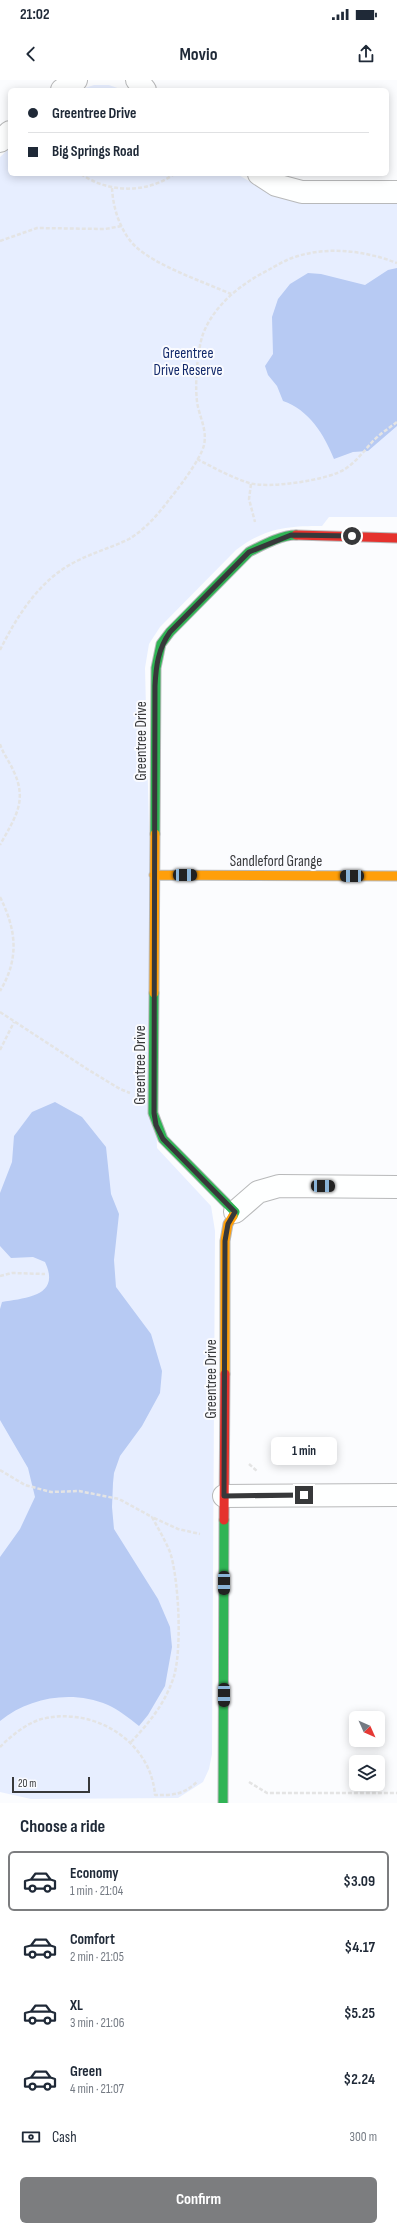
<!DOCTYPE html>
<meta charset="utf-8">
<style>
:root{--surface:#fff;--page:#f2f2f3;--text:#1f2937;--muted:#747a83;--line:#e0e1e3;--accent:#7c7d7f}
body{margin:0;font-family:"Sofia Sans Condensed",sans-serif;background:var(--page);color:var(--text);height:100vh;display:flex;flex-direction:column;font-size:15px;white-space:nowrap}
*{box-sizing:border-box;margin:0}
p{font-size:13px;color:var(--muted)}
.icon{flex:none;width:22px;height:22px;fill:none;stroke:currentColor;stroke-width:2;stroke-linecap:round;stroke-linejoin:round}
.map{position:relative;height:1723px;overflow:hidden}
.side{display:flex;flex-direction:column;background:var(--surface);flex:1}
.side>*{flex:none}
.hud{position:absolute;left:8px;top:8px;width:381px;height:88px;border-radius:6px;box-shadow:0 2px 10px #0003;display:grid;align-content:center;height:88px;padding:0 20px;background:var(--surface)}
.needle{width:26px;rotate:135deg}
.buttons{position:absolute;left:349px;top:1631px;display:grid;gap:8px}
.buttons a{display:grid;place-items:center;width:36px;height:36px;border-radius:6px;background:var(--surface);box-shadow:0 2px 10px #0003;font-size:20px}
.scale{position:absolute;left:12px;bottom:10px;width:78px;box-sizing:border-box;padding-left:4px;border:2px solid #37383a;border-top:0;font-size:11px;line-height:14px;white-space:nowrap;color:#37383a;-webkit-text-stroke:3px #fafbff;paint-order:stroke}
.end{position:absolute;width:18px;height:18px;margin:-9px;border:5px solid #37383a;background:#fff;box-shadow:0 0 0 2px #fff}
.from{border-radius:50%}
.bubble{position:absolute;height:28px;border-radius:6px;background:var(--surface);box-shadow:0 2px 10px #0003;font-size:13px;font-weight:700;line-height:28px;text-align:center}
.car{position:absolute;width:12px;height:24px;margin:-12px -6px;border-radius:5px;box-shadow:0 0 3px 1px #0007;background:linear-gradient(#222 24%,#8ab4d8 0 40%,#222 0 76%,#8ab4d8 0 86%,#222 0)}
.hud b{display:flex;align-items:center;gap:14px;height:38px;font-size:15px}
.hud b+b{border-top:1px solid var(--line)}
.hud i{width:10px;height:10px;background:var(--text)}
ul{padding:0;list-style:none}
li{display:flex;align-items:center;gap:12px;height:60px;margin:0 8px 6px;padding:0 12px;border:2px solid transparent;border-radius:6px}
li div{flex:1}
li b{display:block;font-size:15px}
li em{font-style:normal;font-weight:700}
li.on{border-color:var(--accent)}
li>.icon{width:36px;height:36px;stroke-width:1.5}
h2{padding:0 20px;font-size:18px;line-height:48px}
.pay{display:flex;align-items:center;gap:10px;height:44px;padding:0 20px;font-size:15px}
.pay p{margin-inline-start:auto}
.primary-button{display:flex;gap:8px;margin-top:auto;padding:8px 20px}
.primary-button a{flex:1;height:46px;border-radius:6px;background:var(--accent);color:#fff;font-size:16px;font-weight:700;line-height:46px;text-align:center}
.status{display:flex;justify-content:space-between;align-items:center;height:28px;padding:0 20px;background:var(--surface);direction:ltr}
.status svg{height:11px;fill:currentColor}
header{display:flex;justify-content:space-between;align-items:center;height:52px;padding:0 20px;background:var(--surface);font-size:18px;font-weight:700}
.map>svg:first-child{display:block}
.green{fill:#e7eeff}
.water{fill:#b7caf3}
.lines{fill:none;stroke-linecap:round;stroke-linejoin:round}
.street-casing{stroke:#b8b9ba;stroke-width:24}
.fast-casing{stroke:#b8b9ba;stroke-width:11}
.slow-casing{stroke:#b8b9ba;stroke-width:11}
.jam-casing{stroke:#b8b9ba;stroke-width:11}
.path{stroke:#e4e4e4;stroke-width:2.5;stroke-dasharray:4 2;stroke-linecap:butt}
.street{stroke:#feffff;stroke-width:22}
.fast{stroke:#30b455;stroke-width:9}
.slow{stroke:#ff9f0a;stroke-width:9}
.jam{stroke:#e5322d;stroke-width:9}
.route{stroke:#37383a;stroke-width:5}
.labels{text-anchor:middle;dominant-baseline:central;stroke-width:4;stroke-linejoin:round;paint-order:stroke}
.park-label{font-size:15px;fill:#12296b;stroke:#fafbff}
.street-label{font-size:15px;fill:#37383a;stroke:#fafbff}
</style>
<div class="status"><b>21:02</b><svg viewBox="0 0 49 12"><path d="M0 12V9h3v3zM5 12V6h3v6zM10 12V3h3v9zM15 12V0h3v12zM26 1h20v11H26zM47 4h2v5h-2z"/></svg></div>
<header><svg class="icon" aria-label="back" viewBox="0 0 24 24"><path d="M15 5l-7 7 7 7"/></svg>Movio<svg class="icon" aria-label="share" viewBox="0 0 24 24"><path d="M12 15V3M7 8l5-5 5 5M5 13v7h14v-7"/></svg></header>
<div class="map">
<svg width="397" height="1723" viewBox="0 0 397 1723">
<rect width="100%" height="100%" fill="#fbfcfe"/>
<path class="green" d="M94,5H109L123,10H79Z
M10,68V94H237L269,113L397,122V437H329L322,446C287,446 265,448 236,470L160,547L149,564L145,588L157,1068L211,1126L215,1151L212,1674L209,1689L203,1702L178,1718L31,1719L0,1712V77Z"/>
<path class="water" d="M397,188V346L368,371L353,372L334,379C324,354 309,330 283,321L277,306L268,295L265,286L273,274L272,237L278,219L290,204L308,193L321,194L365,205L388,190Z
M55,1022L82,1037L106,1067L111,1114L119,1134L114,1180L116,1207L151,1254L162,1291L160,1313L142,1346L120,1376L114,1393L113,1403L112,1427L114,1449L158,1519L170,1547L172,1567L165,1606L148,1635L139,1646C129,1638 119,1630 108,1625C72,1610 30,1617 0,1641V1477L20,1449L35,1417L28,1388L0,1340V1229L2,1222C27,1218 61,1216 45,1182L33,1177L11,1178L0,1166V1113L12,1082L14,1056L32,1032Z"/>
<g class="lines">
<defs>
<path id="street" d="M137,0L145,10
M62,10L76,0
M0,61L10,52
M259,94L276,105L302,112H397
M235,1132L258,1112L279,1106L397,1107
M224,1416L397,1415"/>
<path id="fast" d="M155,754L156,588L161,564L170,552L249,472C263,465 281,455 296,455
M154,913L153,1033L163,1059L235,1132L233,1136
M223,1723L224,1440"/>
<path id="slow" d="M154,795L397,796
M154,913L155,754
M225,1294V1161L228,1144L233,1136"/>
<path id="jam" d="M296,455L397,458
M224,1440L225,1294"/>
</defs>
<use href="#street" class="street-casing"/>
<use href="#fast" class="fast-casing"/>
<use href="#slow" class="slow-casing"/>
<use href="#jam" class="jam-casing"/>
<path class="path" d="M81,94C108,113 147,114 174,94
M112,108C113,128 120,151 135,166C156,186 204,202 231,214
M0,161L37,148L105,149L122,146
M197,379C214,388 231,397 249,403C268,409 329,400 345,389C356,382 364,371 373,361C380,354 389,348 397,342
M251,404L249,419L255,442
M0,570C17,536 39,501 73,483C91,473 111,468 129,459C146,449 160,432 172,416C181,405 201,378 204,365C207,351 201,340 198,327C194,310 197,271 203,254C213,228 235,209 259,195C269,190 278,184 287,180C322,165 363,170 397,183
M0,664C3,674 10,682 14,692C28,722 14,739 0,765
M0,817C16,849 20,878 0,911
M0,932L87,989L120,1009L130,1013
M0,970L14,942
M0,1196L12,1193L45,1194
M249,1384L257,1391
M0,1390L25,1405L51,1412L79,1411L119,1419L152,1437
M131,1662C148,1644 163,1626 172,1602C183,1576 179,1499 170,1472C165,1460 158,1448 152,1437L178,1449L200,1454
M0,1667C12,1655 29,1641 46,1638C96,1628 151,1662 155,1715C175,1715 183,1715 198,1701
M249,1702L267,1713H397"/>
<use href="#street" class="street"/>
<use href="#fast" class="fast"/>
<use href="#slow" class="slow"/>
<use href="#jam" class="jam"/>
</g>
<g class="lines">
<path class="route" d="M304,1415L224,1416L225,1161L228,1144L235,1132L163,1059L156,1045L154,1033L155,606C156,586 158,569 170,552L249,472L291,455L352,456"/>
</g>
<g class="labels">
<g class="park-label">
<text x="188" y="273">Greentree<tspan x="188" dy="17">Drive Reserve</tspan></text>
</g>
<g class="street-label">
<text transform="translate(141 661) rotate(-90)">Greentree Drive</text>
<text x="276" y="781">Sandleford Grange</text>
<text transform="translate(140 985) rotate(-90)">Greentree Drive</text>
<text transform="translate(211 1299) rotate(-90)">Greentree Drive</text>
</g>
</g>
</svg>
<div class="buttons">
<a><svg class="needle" viewBox="-14 -14 28 28"><path d="M0-13l5 13h-10z" fill="#e53935"/><path d="M0 13l5-13h-10z" fill="#747a83"/></svg></a>
<a><svg class="icon" aria-label="layers" viewBox="0 0 24 24"><path d="M12 4l9 5-9 5-9-5zM3 14l9 5 9-5"/></svg></a>
</div>
<div class="scale">20 m</div>
<i class="end from" style="left:352px;top:456px"></i>
<i class="end" style="left:304px;top:1415px"></i>
<div class="bubble" style="left:271px;top:1357px;width:66px">1 min</div>
<i class="car" style="left:185px;top:795px;rotate:90deg"></i>
<i class="car" style="left:352px;top:796px;rotate:270deg"></i>
<i class="car" style="left:323px;top:1106px;rotate:91deg"></i>
<i class="car" style="left:224px;top:1503px;rotate:180deg"></i>
<i class="car" style="left:224px;top:1615px;rotate:180deg"></i>
<div class="hud">
<b><i class="from"></i>Greentree Drive</b>
<b><i></i>Big Springs Road</b>
</div>
</div>
<section class="side">
<h2>Choose a ride</h2>
<ul>
<li class="on"><svg class="icon" aria-label="car" viewBox="0 0 24 24"><path d="M5 17H2v-5l4-1 3-4h7l3 4 3 1v5h-3M9 17h6M6 11h13"/><circle cx="7" cy="17" r="2"/><circle cx="17" cy="17" r="2"/></svg><div><b>Economy</b><p>1 min · 21:04</p></div><em>$3.09</em></li>
<li><svg class="icon" aria-label="car" viewBox="0 0 24 24"><path d="M5 17H2v-5l4-1 3-4h7l3 4 3 1v5h-3M9 17h6M6 11h13"/><circle cx="7" cy="17" r="2"/><circle cx="17" cy="17" r="2"/></svg><div><b>Comfort</b><p>2 min · 21:05</p></div><em>$4.17</em></li>
<li><svg class="icon" aria-label="car" viewBox="0 0 24 24"><path d="M5 17H2v-5l4-1 3-4h7l3 4 3 1v5h-3M9 17h6M6 11h13"/><circle cx="7" cy="17" r="2"/><circle cx="17" cy="17" r="2"/></svg><div><b>XL</b><p>3 min · 21:06</p></div><em>$5.25</em></li>
<li><svg class="icon" aria-label="car" viewBox="0 0 24 24"><path d="M5 17H2v-5l4-1 3-4h7l3 4 3 1v5h-3M9 17h6M6 11h13"/><circle cx="7" cy="17" r="2"/><circle cx="17" cy="17" r="2"/></svg><div><b>Green</b><p>4 min · 21:07</p></div><em>$2.24</em></li>
</ul>
<div class="pay"><svg class="icon" aria-label="cash" viewBox="0 0 24 24"><path d="M3 7h18v10H3z"/><circle cx="12" cy="12" r="2"/></svg>Cash<p>300 m</p></div>
<div class="primary-button"><a>Confirm</a></div>
</section>
